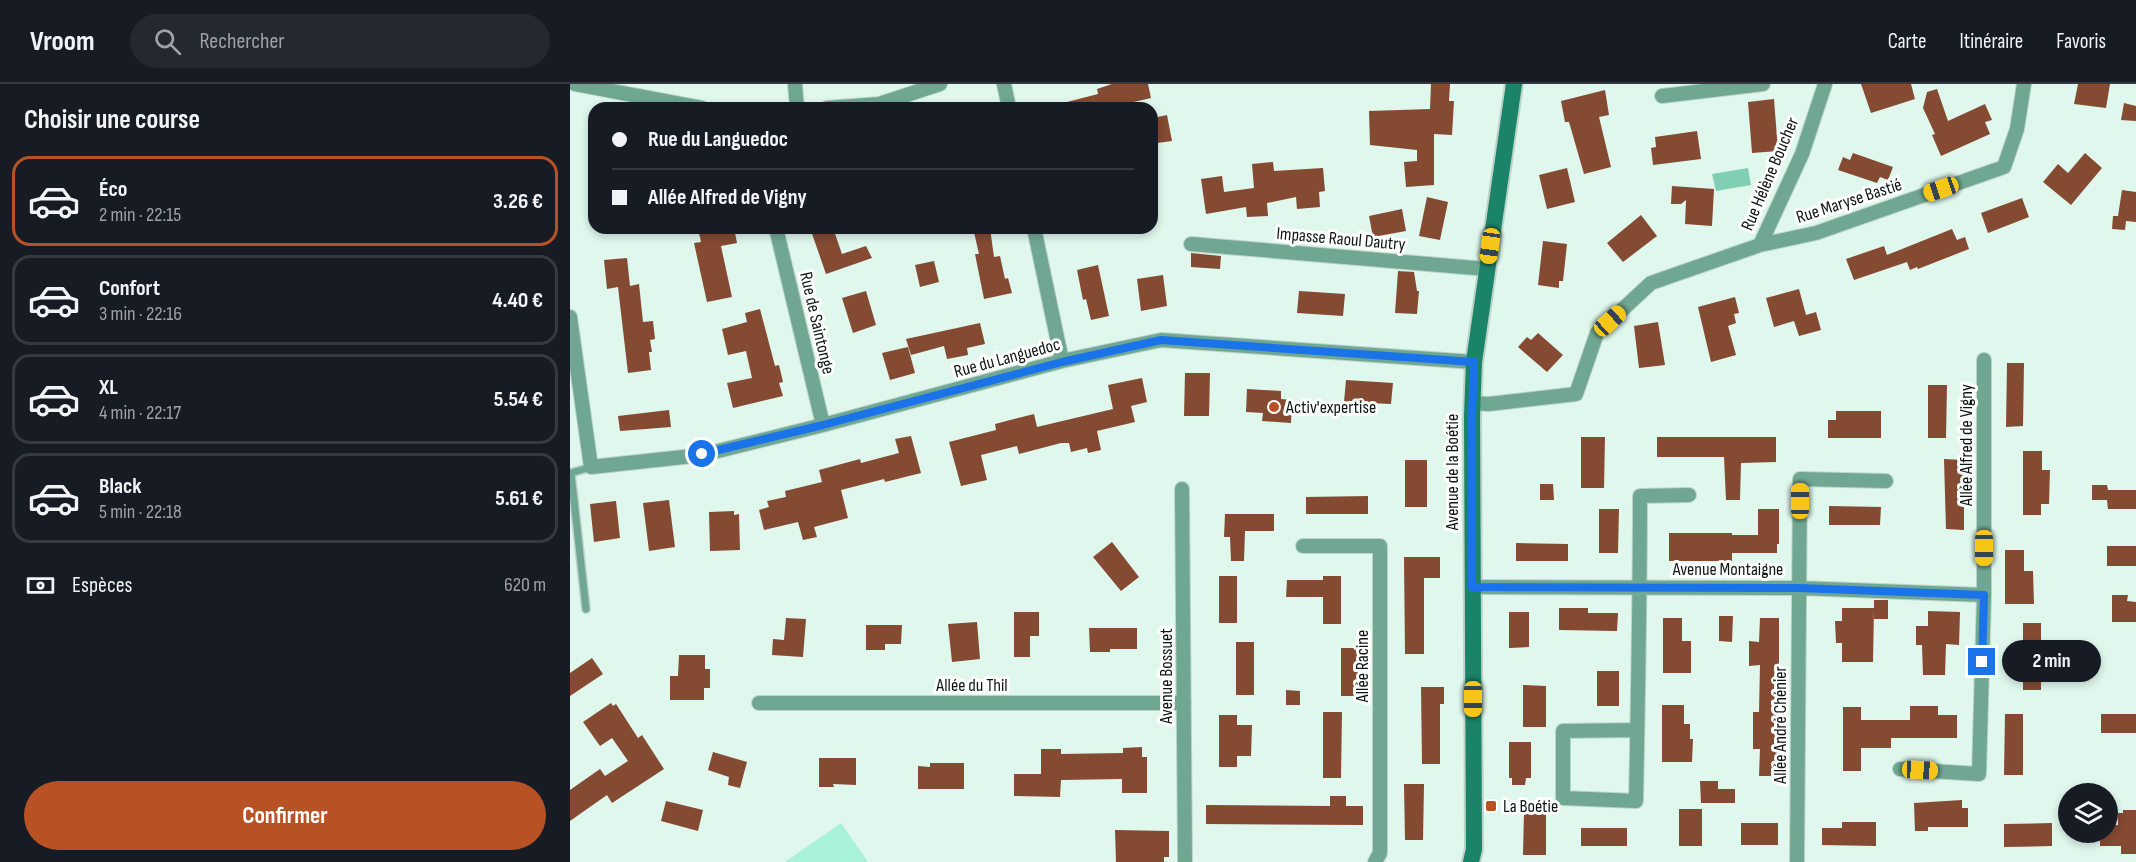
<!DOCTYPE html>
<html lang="fr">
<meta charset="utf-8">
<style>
:root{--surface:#171b24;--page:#242831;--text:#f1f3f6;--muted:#9ea1a6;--line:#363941;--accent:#b85225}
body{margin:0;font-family:"Sofia Sans Condensed",sans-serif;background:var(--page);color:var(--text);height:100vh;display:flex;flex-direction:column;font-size:22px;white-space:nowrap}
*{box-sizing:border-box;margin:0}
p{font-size:20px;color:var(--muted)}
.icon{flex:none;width:33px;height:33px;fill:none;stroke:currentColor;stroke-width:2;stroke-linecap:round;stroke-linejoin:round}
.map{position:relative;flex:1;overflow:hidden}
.details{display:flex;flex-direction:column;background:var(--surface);width:570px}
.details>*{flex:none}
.top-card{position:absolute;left:18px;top:18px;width:570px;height:132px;border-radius:18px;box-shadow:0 3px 9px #0003;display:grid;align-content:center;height:132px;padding:0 24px;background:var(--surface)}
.fabs{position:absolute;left:1488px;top:699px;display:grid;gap:12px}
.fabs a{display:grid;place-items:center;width:60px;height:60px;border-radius:50%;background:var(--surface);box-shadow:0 3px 9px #0003;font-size:30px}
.end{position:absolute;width:27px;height:27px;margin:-14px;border:8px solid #1a73e8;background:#fff;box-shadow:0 0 0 3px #fff}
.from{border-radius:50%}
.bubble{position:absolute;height:42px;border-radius:21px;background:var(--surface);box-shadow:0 3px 9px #0003;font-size:20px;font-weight:700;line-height:42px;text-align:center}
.car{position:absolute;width:18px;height:36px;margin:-18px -9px;border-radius:8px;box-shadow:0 0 4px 2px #0007;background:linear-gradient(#f5c518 24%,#345 0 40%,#f5c518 0 76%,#345 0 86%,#f5c518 0)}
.top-card b{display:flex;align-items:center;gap:21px;height:57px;font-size:22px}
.top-card b+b{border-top:2px solid var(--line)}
.top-card i{width:15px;height:15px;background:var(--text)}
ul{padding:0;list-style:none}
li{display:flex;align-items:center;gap:18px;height:90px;margin:0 12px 9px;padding:0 12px;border:3px solid var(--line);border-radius:18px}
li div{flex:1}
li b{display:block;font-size:22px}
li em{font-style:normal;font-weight:700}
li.active{border-color:var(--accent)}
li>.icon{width:54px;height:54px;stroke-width:1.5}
h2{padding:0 24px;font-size:27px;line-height:72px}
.pay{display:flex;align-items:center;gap:15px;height:66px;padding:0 24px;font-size:22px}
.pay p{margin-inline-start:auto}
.action{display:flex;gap:12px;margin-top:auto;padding:12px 24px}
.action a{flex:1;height:69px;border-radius:36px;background:var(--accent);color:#fff;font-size:24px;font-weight:700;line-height:69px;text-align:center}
header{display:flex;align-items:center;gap:36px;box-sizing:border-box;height:84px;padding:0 30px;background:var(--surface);border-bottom:2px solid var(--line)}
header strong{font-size:28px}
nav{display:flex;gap:33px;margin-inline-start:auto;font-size:21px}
.search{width:420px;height:54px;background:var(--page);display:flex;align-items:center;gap:15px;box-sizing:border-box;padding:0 21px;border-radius:33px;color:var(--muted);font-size:22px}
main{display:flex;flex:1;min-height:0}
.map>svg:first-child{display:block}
.green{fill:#a8f3d8}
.water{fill:#80ceb3}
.building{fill:#844a32}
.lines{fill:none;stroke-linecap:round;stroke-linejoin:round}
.service-casing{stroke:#bdd3ca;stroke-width:10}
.minor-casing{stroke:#bdd3ca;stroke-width:16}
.secondary-casing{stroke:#bdd3ca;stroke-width:20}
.service{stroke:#6fa793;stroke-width:7}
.minor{stroke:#6fa793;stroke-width:14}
.secondary{stroke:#1b8368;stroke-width:16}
.route{stroke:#1a73e8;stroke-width:8}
.poi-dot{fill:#b85225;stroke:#fff;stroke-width:2}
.labels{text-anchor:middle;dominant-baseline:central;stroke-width:6;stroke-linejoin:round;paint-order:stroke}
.street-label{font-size:18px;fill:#0d1612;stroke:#fff}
.poi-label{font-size:18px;fill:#0d1612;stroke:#fff;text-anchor:start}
</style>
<header>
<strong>Vroom</strong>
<div class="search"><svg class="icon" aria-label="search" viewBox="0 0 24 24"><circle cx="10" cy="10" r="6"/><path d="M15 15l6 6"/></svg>Rechercher</div>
<nav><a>Carte</a><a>Itinéraire</a><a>Favoris</a></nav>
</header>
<main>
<section class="details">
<h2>Choisir une course</h2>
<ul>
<li class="active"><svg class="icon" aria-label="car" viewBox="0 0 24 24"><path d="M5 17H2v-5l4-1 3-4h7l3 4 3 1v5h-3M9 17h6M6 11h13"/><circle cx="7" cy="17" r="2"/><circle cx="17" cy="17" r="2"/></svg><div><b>Éco</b><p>2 min · 22:15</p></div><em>3.26 €</em></li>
<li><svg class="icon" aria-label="car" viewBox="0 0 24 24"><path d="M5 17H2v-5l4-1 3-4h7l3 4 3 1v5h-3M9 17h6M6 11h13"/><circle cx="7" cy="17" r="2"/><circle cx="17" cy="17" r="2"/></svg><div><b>Confort</b><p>3 min · 22:16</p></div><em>4.40 €</em></li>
<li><svg class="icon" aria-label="car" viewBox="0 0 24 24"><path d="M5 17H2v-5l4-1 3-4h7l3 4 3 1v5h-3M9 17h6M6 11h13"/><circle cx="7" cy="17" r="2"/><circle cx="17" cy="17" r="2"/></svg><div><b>XL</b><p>4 min · 22:17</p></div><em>5.54 €</em></li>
<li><svg class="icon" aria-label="car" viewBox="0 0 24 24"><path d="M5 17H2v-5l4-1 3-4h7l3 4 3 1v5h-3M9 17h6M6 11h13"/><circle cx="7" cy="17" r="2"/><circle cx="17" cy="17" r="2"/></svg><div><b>Black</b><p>5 min · 22:18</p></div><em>5.61 €</em></li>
</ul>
<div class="pay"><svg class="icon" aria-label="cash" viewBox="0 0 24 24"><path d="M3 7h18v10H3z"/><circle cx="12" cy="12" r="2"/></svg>Espèces<p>620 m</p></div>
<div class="action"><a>Confirmer</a></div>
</section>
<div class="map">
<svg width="1566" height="778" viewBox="0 0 1566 778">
<rect width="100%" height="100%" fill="#dff7ed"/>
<path class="green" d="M271,739L298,778H215Z"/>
<path class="water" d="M1178,84L1181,101L1146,107L1142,90Z"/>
<path class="building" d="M542,0H578L581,14L538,24H493V19L528,10L527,5Z
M861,0H880L879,17H884L882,51L864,50V101L836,103L834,78L847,77V66L800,61L799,27L860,25Z
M1291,0H1341L1345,15L1301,29Z
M1508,0H1540L1536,24L1504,20Z
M1367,5L1378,37L1415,20L1422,36L1415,38L1420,50L1371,72L1362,51L1365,50L1353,24L1357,8Z
M1035,6L1039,31L1029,33L1041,83L1014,90L999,38H995L991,17Z
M1204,15L1208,67L1182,69L1178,18Z
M1554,19L1566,22V37L1551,36Z
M597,31L602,57L587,59L583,34Z
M1127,47L1131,75L1083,81L1081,64L1086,63L1085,53Z
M1283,69L1323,83L1318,96L1310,93L1307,99L1268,86L1273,73L1280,76Z
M1515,69L1532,84L1501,121L1473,98L1488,80L1498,89Z
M703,78L704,87L753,84L755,107L749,108L750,123L727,125L726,113L697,119L698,132L677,133L676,123L636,130L631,95L652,92L654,108L684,104L682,80Z
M997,84L1005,118L977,125L969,91Z
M1102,102L1144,105L1142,142L1115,140L1116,116L1111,120H1101Z
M1552,106L1566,108V138L1556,137L1555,146L1542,145L1543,132H1548Z
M857,113L878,118L870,156L849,152Z
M1452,114L1459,133L1418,149L1411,129Z
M832,125L836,147L803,153L799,132Z
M1071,131L1087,152L1053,178L1037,159Z
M146,144H164L167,159L151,162L162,213L137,218L124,159L131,158L129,149Z
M240,144H263L272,170L296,162L302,174L256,190Z
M403,144H420L424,173L430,172L435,195L438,194L442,209L414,215L405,170H409Z
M1382,145L1387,156L1395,153L1399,165L1348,185L1347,183L1340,186L1337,178L1284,196L1276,175L1314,162L1317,171Z
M973,157L997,160L993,197H989V204L968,201Z
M621,169L651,172L650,185L621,183Z
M57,174L60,202L69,200L73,238L83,237L85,255L80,256L82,268H79L81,286L58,289L48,203L37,205L34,176Z
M364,177L369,198L350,203L345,181Z
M528,181L539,232L521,236L516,215L513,216L507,186Z
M828,187L844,188L847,207H849L847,230L825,229Z
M593,191L597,222L571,227L567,195Z
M1229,205L1236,231L1246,228L1251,246L1229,252L1224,237L1204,243L1196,214Z
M296,207L306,241L283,249L272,214Z
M729,207L775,210L773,232L727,229Z
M1165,213L1169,229L1164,230L1166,239L1158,242L1166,271L1141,278L1128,223Z
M190,225L205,282L209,281L213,298L209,299L213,312L163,324L157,299L182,294L176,267L158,271L152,245L177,238L175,229Z
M1088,238L1095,281L1069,284L1064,242Z
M410,239L415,260L397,264L398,271L377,275L374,262L341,271L336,255Z
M968,249L993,271L977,288L948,263L957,253L961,256Z
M338,263L345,289L320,296L312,269Z
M1437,279H1454L1453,342L1436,343Z
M615,289H640L639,332H614Z
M572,294L577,318L561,322L565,338L527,347L531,366L518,369L517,364L501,368L499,359H491L449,370L447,362L411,371L417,396L391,402L379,358L426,346L425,340L464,330L467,343L543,325L538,301Z
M776,296L823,299L821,320L774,318Z
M1358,301H1377L1376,354H1358Z
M677,305L711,307V315L722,316L721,339L692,337L693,329L676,328Z
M99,326L101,343L50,347L48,332Z
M1266,327H1311V354H1258V336H1266Z
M341,352L351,389L315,398L314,395L271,406L278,434L244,443L247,453L233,456L228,438L194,446L189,426L199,423L197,417L216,413L215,407L252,398L249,386L290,375L291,379L329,369L325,355Z
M1011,353H1035L1034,404H1011Z
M1087,353H1206V378L1171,379L1170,416H1156L1154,373H1087Z
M1453,367H1472V386H1480L1479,420H1471V431H1453Z
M1374,375L1394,376V446L1376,445Z
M835,376H857V423H835Z
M970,400H983L984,416H970Z
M1522,401H1537L1538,406H1566V425H1538L1537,416H1522Z
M798,412V430H736V413Z
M99,416L105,463L79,467L73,419Z
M46,417L50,454L24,458L20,420Z
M1259,422L1311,423L1310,441H1259Z
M1029,425H1049L1048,469H1029Z
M1188,425H1209V460H1207V469H1162V477H1099V449H1162V451H1188Z
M164,427V431L169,430L170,466L140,467L139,428Z
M655,430H704V447H675L674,477H661L660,453H654Z
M542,458L569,493L551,507L523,473Z
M946,459L998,460V477H946Z
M1537,462H1566V482H1537Z
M1435,466H1454V487H1463L1464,520H1435Z
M834,473H870V494H854V570H835Z
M649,492H667V539H649Z
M753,492H771V540H753V513H716L717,496H753Z
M1542,511H1558L1557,517L1566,518V538H1542Z
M1304,516H1318V535H1304Z
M989,524H1018V529H1048L1047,547L989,546Z
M1272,524H1304L1303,578H1272V559H1266L1265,537H1272Z
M1358,527L1390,528L1389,561L1376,560L1375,591H1353L1352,561H1346V542H1358Z
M444,528H469V552H460V573H444Z
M939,528H959V563L939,564Z
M1149,532H1163L1162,558L1149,557Z
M216,534L236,535L233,573L202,571L203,555L214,556Z
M1093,534H1112V557H1121V589H1093Z
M1190,534H1209V692H1189L1190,665H1183V628H1189L1190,581L1179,582V557L1189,558Z
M407,538L410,575L382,578L378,540Z
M1453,539H1471V606H1453Z
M296,541H332L331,560H315V566H296Z
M519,544H567V565H540V568H520Z
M666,558H684V611H666Z
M771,564H789V612H771Z
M109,571H135V585H140V604H134V616H100V592H108Z
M22,574L33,590L0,612V589Z
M1027,587H1049V622H1027Z
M953,601L976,602V643H953Z
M851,603H874V620H870V680H852Z
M716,606L730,607V621H716Z
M41,619L43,622L46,620L68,654L72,651L94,685L42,719L37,711L0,737V706L30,685L35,692L58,677L42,654L30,662L13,638Z
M1092,621H1114V640H1120V655H1123L1122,678H1092Z
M1340,622H1368V631H1387V654H1321V664H1291V687H1273V623H1291V636H1340Z
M753,628H772L771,694H753Z
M1435,630H1453V691H1434Z
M1531,630H1566V649H1531Z
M649,631H667V641H682L681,672H667V683H649Z
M939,658H961V694H956L955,701H942V694H939Z
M572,663V673H577V709H552V695L491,696L490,713L444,712V690H471V665H491V670L553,669V664Z
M143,668L177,678L170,704L158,701L159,693L138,686Z
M249,674H286V701L263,700L264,703H249Z
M360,679H394V705H348V682L360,683Z
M1130,697H1148V705H1165V719H1131Z
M834,700H854L853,756H835Z
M760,712H776V722H793V741L636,740V721L760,722Z
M1392,716V724H1398V743H1358V747H1345L1344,719Z
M96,717L133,726L128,747L91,737Z
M1109,725H1132V762H1109Z
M1553,726H1566V770H1551V762H1530V748H1538V741H1548V729H1553Z
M954,727H976V771H953Z
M1272,738H1306V762L1252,761V744H1272Z
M1171,739H1208V761H1171Z
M1482,739V762L1434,763V740Z
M1011,744H1057V762H1011Z
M545,746L599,747V773H594V778H546Z"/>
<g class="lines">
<defs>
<path id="service" d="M16,525L1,389L21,383"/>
<path id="minor" d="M5,0L132,24
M225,0L227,24
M434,0L439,24
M1092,12L1193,0
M257,24L309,20L370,0
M206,144L253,341
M464,144L492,277
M621,160L917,185
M1190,161L1246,149L1434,83L1447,45L1454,0
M0,233L21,383L132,371L253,341L492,277L591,256L904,278
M902,319L919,320L1006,310L1027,249L1081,199L1190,161L1232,70L1255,0
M612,405L615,778
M733,462H810V769L805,778
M902,503L1229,504L1414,511
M189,619H614
M1067,646L993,647V714L1066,717C1068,616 1070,514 1070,412L1119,411
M1330,685L1409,690L1414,511V276
M1227,778L1230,395L1316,397"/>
<path id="secondary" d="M901,778L904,765L902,332L904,278L944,0"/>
</defs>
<use href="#service" class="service-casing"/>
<use href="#minor" class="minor-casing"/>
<use href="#secondary" class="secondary-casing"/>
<use href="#service" class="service"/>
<use href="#minor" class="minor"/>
<use href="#secondary" class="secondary"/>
</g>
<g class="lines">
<path class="route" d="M132,370L253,341L492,278L591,256L904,278L902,332V503L1229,504L1414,511L1412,578"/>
</g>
<g class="poi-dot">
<circle cx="704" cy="323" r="6"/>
<rect x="915" y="716" width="12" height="12" rx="3"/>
</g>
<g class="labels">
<g class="street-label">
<text transform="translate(1200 90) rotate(-67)">Rue Hélène Boucher</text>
<text transform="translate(1279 117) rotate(-18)">Rue Maryse Bastié</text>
<text transform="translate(771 155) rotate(5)">Impasse Raoul Dautry</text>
<text transform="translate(247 239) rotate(77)">Rue de Saintonge</text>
<text transform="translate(437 274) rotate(-15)">Rue du Languedoc</text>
<text transform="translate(1396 361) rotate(-90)">Allée Alfred de Vigny</text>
<text transform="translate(882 388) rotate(-90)">Avenue de la Boétie</text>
<text x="1158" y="485">Avenue Montaigne</text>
<text transform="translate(792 582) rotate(-90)">Allée Racine</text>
<text transform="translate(596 592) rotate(-90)">Avenue Bossuet</text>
<text x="402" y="601">Allée du Thil</text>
<text transform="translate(1210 641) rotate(-90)">Allée André Chénier</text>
</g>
<g class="poi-label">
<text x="716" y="323">Activ'expertise</text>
<text x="933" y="722">La Boétie</text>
</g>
</g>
</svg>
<div class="fabs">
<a><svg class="icon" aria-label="layers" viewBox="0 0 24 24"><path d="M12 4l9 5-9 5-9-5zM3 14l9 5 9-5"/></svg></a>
</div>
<i class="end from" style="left:132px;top:370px"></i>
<i class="end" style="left:1412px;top:578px"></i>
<div class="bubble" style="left:1432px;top:556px;width:99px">2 min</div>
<i class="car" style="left:1371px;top:105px;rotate:251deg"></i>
<i class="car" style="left:920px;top:162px;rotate:188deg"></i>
<i class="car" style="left:1040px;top:237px;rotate:48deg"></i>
<i class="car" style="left:1230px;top:417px;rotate:0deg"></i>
<i class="car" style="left:1414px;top:464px;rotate:180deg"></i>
<i class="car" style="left:903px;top:615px;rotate:180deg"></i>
<i class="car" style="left:1350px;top:686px;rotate:93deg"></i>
<div class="top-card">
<b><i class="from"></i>Rue du Languedoc</b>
<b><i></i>Allée Alfred de Vigny</b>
</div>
</div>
</main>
